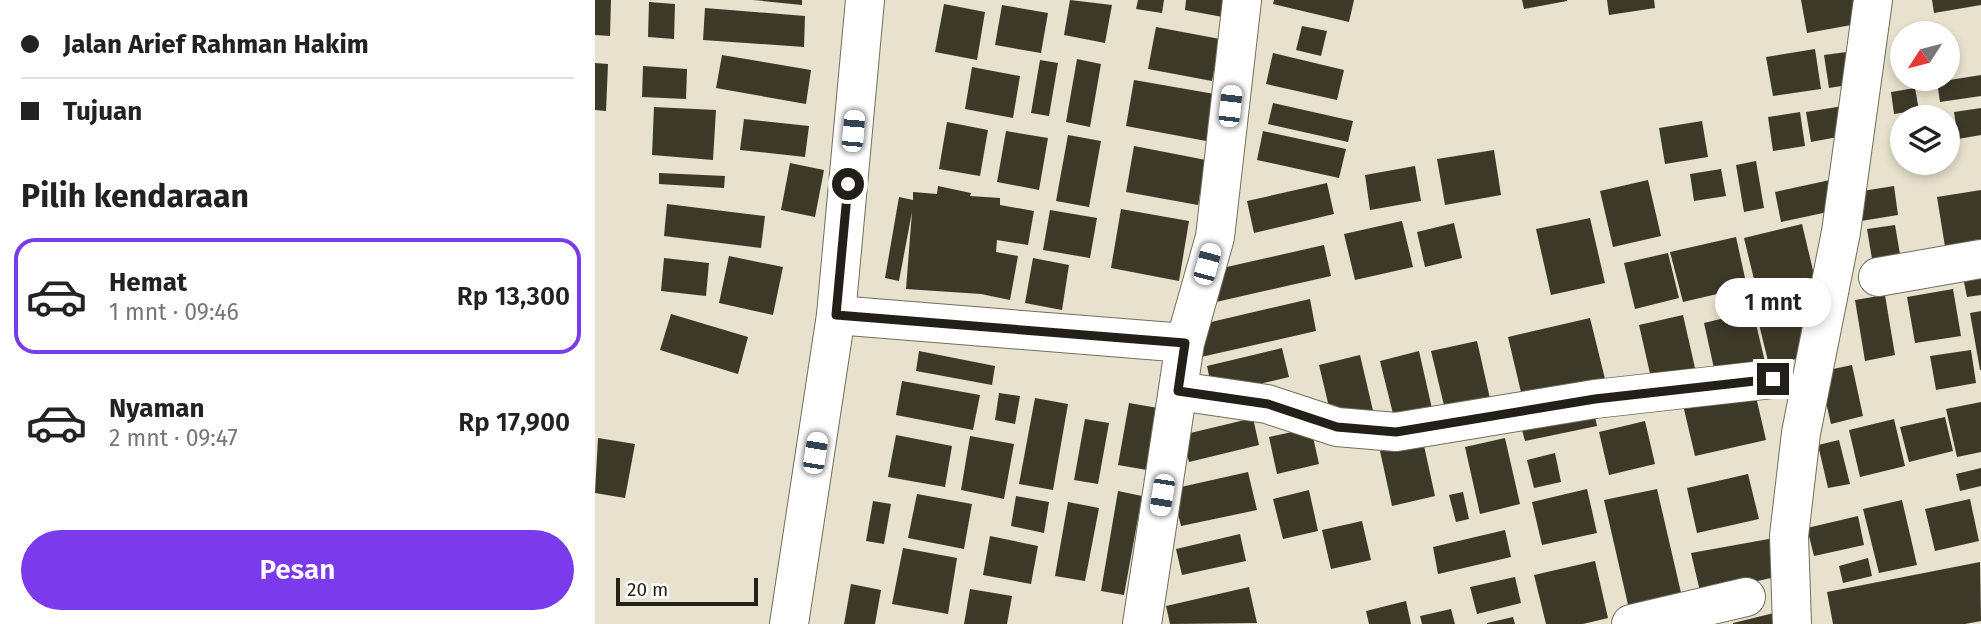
<!DOCTYPE html>
<html lang="id">
<meta charset="utf-8">
<style>
:root{--surface:#fff;--page:#f2f2f2;--text:#222;--muted:#767676;--line:#e0e0e0;--accent:#7c3aed}
body{margin:0;font-family:"Fira Sans",sans-serif;background:var(--page);color:var(--text);height:100vh;display:flex;flex-direction:column;font-size:26px;white-space:nowrap}
*{box-sizing:border-box;margin:0}
p{font-size:23px;color:var(--muted)}
.icon{flex:none;width:38px;height:38px;fill:none;stroke:currentColor;stroke-width:2;stroke-linecap:round;stroke-linejoin:round}
.map{position:relative;flex:1;overflow:hidden}
.panel{display:flex;flex-direction:column;background:var(--surface);width:595px}
.panel>*{flex:none}
.banner{display:grid;align-content:center;height:154px;padding:0 21px;background:var(--surface)}
.needle{width:46px;rotate:234deg}
.controls{position:absolute;left:1295px;top:21px;display:grid;gap:14px}
.controls a{display:grid;place-items:center;width:70px;height:70px;border-radius:50%;background:var(--surface);box-shadow:0 4px 10px #0003;font-size:35px}
.scale{position:absolute;left:21px;bottom:18px;width:142px;box-sizing:border-box;padding-left:7px;border:4px solid #222019;border-top:0;font-size:19px;line-height:24px;white-space:nowrap;color:#222019;-webkit-text-stroke:5px #fff;paint-order:stroke}
.end{position:absolute;width:32px;height:32px;margin:-16px;border:9px solid #222019;background:#fff;box-shadow:0 0 0 4px #fff}
.from{border-radius:50%}
.bubble{position:absolute;height:49px;border-radius:24px;background:var(--surface);box-shadow:0 4px 10px #0003;font-size:23px;font-weight:600;line-height:49px;text-align:center}
.car{position:absolute;width:21px;height:42px;margin:-21px -10px;border-radius:9px;box-shadow:0 0 5px 2px #0007;background:linear-gradient(#fff 24%,#345 0 40%,#fff 0 76%,#345 0 86%,#fff 0)}
.banner b{display:flex;align-items:center;gap:24px;height:66px;font-size:26px}
.banner b+b{border-top:2px solid var(--line)}
.banner i{width:18px;height:18px;background:var(--text)}
ul{padding:0;list-style:none}
li{display:flex;align-items:center;gap:21px;height:116px;margin:0 14px 10px;padding:0 7px;border:4px solid transparent;border-radius:21px}
li div{flex:1}
li b{display:block;font-size:26px}
li em{font-style:normal;font-weight:600}
li.selected{border-color:var(--accent)}
li>.icon{width:63px;height:63px;stroke-width:1.5}
h2{padding:0 21px;font-size:32px;line-height:84px}
.button{display:flex;gap:14px;margin-top:auto;padding:14px 21px}
.button a{flex:1;height:80px;border-radius:42px;background:var(--accent);color:#fff;font-size:28px;font-weight:600;line-height:80px;text-align:center}
main{display:flex;flex:1;min-height:0}
.map>svg:first-child{display:block}
.building{fill:#3d3929}
.lines{fill:none;stroke-linecap:round;stroke-linejoin:round}
.minor-casing{stroke:#726e5c;stroke-width:40}
.secondary-casing{stroke:#726e5c;stroke-width:40}
.minor{stroke:#fff;stroke-width:38}
.secondary{stroke:#fff;stroke-width:38}
.route{stroke:#222019;stroke-width:9}
</style>
<main>
<section class="panel">
<div class="banner">
<b><i class="from"></i>Jalan Arief Rahman Hakim</b>
<b><i></i>Tujuan</b>
</div>
<h2>Pilih kendaraan</h2>
<ul>
<li class="selected"><svg class="icon" aria-label="car" viewBox="0 0 24 24"><path d="M5 17H2v-5l4-1 3-4h7l3 4 3 1v5h-3M9 17h6M6 11h13"/><circle cx="7" cy="17" r="2"/><circle cx="17" cy="17" r="2"/></svg><div><b>Hemat</b><p>1 mnt · 09:46</p></div><em>Rp 13,300</em></li>
<li><svg class="icon" aria-label="car" viewBox="0 0 24 24"><path d="M5 17H2v-5l4-1 3-4h7l3 4 3 1v5h-3M9 17h6M6 11h13"/><circle cx="7" cy="17" r="2"/><circle cx="17" cy="17" r="2"/></svg><div><b>Nyaman</b><p>2 mnt · 09:47</p></div><em>Rp 17,900</em></li>
</ul>
<div class="button"><a>Pesan</a></div>
</section>
<div class="map">
<svg width="1386" height="624" viewBox="0 0 1386 624">
<rect width="100%" height="100%" fill="#e6e2cd"/>
<path class="building" d="M0,0H16L15,36L0,35Z
M158,0H207V5Z
M475,0L517,5L510,43L469,35Z
M543,0H569L567,13L541,9Z
M591,0H636L633,18L590,10Z
M679,0H759L754,22L678,4Z
M927,0H972V1L929,9Z
M1012,0H1059L1060,8L1014,15Z
M1206,0H1258L1262,24L1212,33Z
M1337,0H1386V5L1339,13Z
M54,2L80,4L79,39L53,37Z
M349,4L390,12L382,60L340,52Z
M407,5L453,13L446,53L400,45Z
M110,8L210,16L209,47L108,40Z
M707,26L732,31L726,56L701,50Z
M561,27L625,39L617,81L553,69Z
M1220,49L1226,89L1178,96L1171,57Z
M1259,51L1265,83L1234,88L1229,55Z
M678,53L749,70L742,100L671,84Z
M127,55L216,70L211,104L121,88Z
M482,59L506,64L495,127L471,122Z
M445,60L463,63L454,116L436,113Z
M0,63L13,64L11,111L0,110Z
M48,66L92,69L91,99L47,97Z
M377,67L425,76L418,118L370,109Z
M1386,75V96L1345,102L1342,82Z
M539,80L631,96L622,143L531,126Z
M1320,88L1324,110L1299,114L1296,92Z
M678,103L758,121L753,142L673,124Z
M1248,106L1253,135L1216,142L1211,112Z
M59,107L121,110L118,160L57,155Z
M1386,108V135L1363,139L1359,112Z
M1205,112L1210,146L1178,151L1173,117Z
M149,119L214,126L210,157L145,150Z
M1107,121L1113,157L1070,164L1064,128Z
M352,122L393,130L385,176L344,169Z
M411,131L453,138L444,190L402,182Z
M668,131L751,149L744,178L662,160Z
M473,135L506,141L494,207L461,201Z
M539,146L611,160L603,205L531,192Z
M899,150L906,195L850,205L842,159Z
M1161,161L1169,208L1149,212L1141,165Z
M195,163L229,170L220,217L186,210Z
M820,166L826,201L775,210L770,175Z
M1126,169L1131,196L1099,201L1095,174Z
M64,173L130,176L129,188L64,184Z
M1053,180L1066,236L1018,247L1005,191Z
M1235,180L1242,210L1186,222L1180,192Z
M732,183L739,214L659,233L652,201Z
M343,186L376,193L375,196L405,198V205L439,211L433,245L402,240L401,252L423,256L415,300L386,294L311,289L317,212L304,281L290,278L304,197L318,200V192L342,194Z
M1299,186L1303,215L1266,221L1261,192Z
M1386,190V248L1351,253L1342,197Z
M72,204L170,216L166,248L69,236Z
M526,209L594,221L584,281L516,268Z
M455,210L502,218L495,258L448,250Z
M995,218L1010,283L956,295L941,229Z
M807,221L818,267L760,280L749,234Z
M859,223L867,258L830,267L822,232Z
M1207,224L1221,283L1163,296L1149,238Z
M1300,225L1306,260L1278,265L1272,229Z
M1141,237L1152,287L1088,302L1075,252Z
M729,245L736,276L621,302L614,271Z
M1073,253L1084,298L1040,309L1029,263Z
M134,256L188,267L178,315L124,303Z
M69,258L114,263L111,296L66,291Z
M438,258L474,265L467,310L430,303Z
M1386,264V295L1372,297L1366,267Z
M1358,289L1366,336L1320,343L1312,297Z
M1290,295L1300,355L1270,361L1260,300Z
M1206,298L1220,355L1174,365L1160,308Z
M715,299L721,331L606,357L599,326Z
M1158,311L1170,362L1120,373L1109,323Z
M1386,311V370H1385L1375,313Z
M76,314L153,337L143,374L65,350Z
M1088,315L1100,368L1056,378L1044,325Z
M995,318L1012,387L929,405L913,337Z
M882,341L898,412L853,422L836,351Z
M687,348L694,377L618,395L612,366Z
M1376,350L1381,383L1341,390L1335,356Z
M324,351L400,366L397,385L321,371Z
M824,351L840,422L802,430L785,361Z
M765,355L779,415L738,424L724,365Z
M1257,365L1268,416L1236,424L1224,372Z
M307,381L385,395L378,430L301,415Z
M1159,388L1171,440L1100,456L1088,405Z
M404,393L425,396L420,424L400,420Z
M440,398L473,404L458,490L424,484Z
M1386,402V452L1362,457L1351,409Z
M534,403L569,409L558,471L523,465Z
M997,403L1002,426L930,441L924,419Z
M1350,417L1358,451L1314,462L1305,427Z
M658,418L664,445L594,462L587,435Z
M490,419L514,423L503,484L479,480Z
M1299,419L1310,466L1265,477L1254,430Z
M1050,421L1060,464L1014,475L1004,432Z
M716,428L724,464L682,474L674,437Z
M301,435L357,446L350,487L293,477Z
M375,436L419,444L409,499L366,490Z
M3,438L40,444L30,498L0,493Z
M910,438L925,504L885,514L870,447Z
M1244,440L1255,484L1233,488L1223,445Z
M828,441L840,496L797,506L785,451Z
M960,453L966,482L939,488L932,460Z
M1386,468V486L1365,491L1361,474Z
M653,472L662,510L586,526L577,489Z
M1153,474L1164,519L1102,533L1092,488Z
M992,489L1002,533L947,545L937,502Z
M1062,489L1087,597L1034,609L1009,500Z
M714,490L723,531L688,539L678,499Z
M523,491L547,496L529,595L506,591Z
M868,492L874,519L861,522L854,495Z
M322,494L377,504L369,549L313,538Z
M421,496L454,502L449,533L416,526Z
M1375,499L1384,541L1340,551L1330,509Z
M1307,500L1322,565L1284,573L1268,509Z
M278,501L296,504L289,544L271,541Z
M473,502L504,508L490,581L460,576Z
M1263,516L1269,545L1219,556L1212,528Z
M767,521L776,560L736,569L727,530Z
M910,530L916,557L843,574L838,547Z
M645,534L651,561L587,575L581,549Z
M395,536L443,546L436,584L388,575Z
M1185,537L1194,574L1158,582L1108,604L1096,553Z
M308,548L362,558L353,614L297,604Z
M1273,558L1277,576L1248,583L1244,566Z
M1000,561L1013,618L988,624H951L939,575Z
M1385,562L1386,621L1370,624H1238L1232,592Z
M920,577L926,603L882,614L875,587Z
M256,584L286,590L280,624H249Z
M654,587L662,623L575,624L571,606Z
M375,589L417,596L412,624H369Z
M811,601L816,624H774L771,611Z
M856,609L860,624H827L825,616Z
M1179,613L1182,624H1138V623Z
M918,617L920,624H892V623Z"/>
<g class="lines">
<defs>
<path id="minor" d="M1283,277L1386,259
M241,315L590,343
M583,391L672,404L742,427L801,432L1000,399L1178,379
M547,624L590,343L620,237L647,0
M1036,624L1151,597
M1197,624L1194,536L1206,433L1246,232L1278,0"/>
<path id="secondary" d="M194,624L241,315L270,0"/>
</defs>
<use href="#minor" class="minor-casing"/>
<use href="#secondary" class="secondary-casing"/>
<use href="#minor" class="minor"/>
<use href="#secondary" class="secondary"/>
</g>
<g class="lines">
<path class="route" d="M253,184L241,315L590,343L583,391L673,404L742,427L801,432L1000,399L1178,379"/>
</g>
</svg>
<div class="controls">
<a><svg class="needle" viewBox="-14 -14 28 28"><path d="M0-13l5 13h-10z" fill="#e53935"/><path d="M0 13l5-13h-10z" fill="#767676"/></svg></a>
<a><svg class="icon" aria-label="layers" viewBox="0 0 24 24"><path d="M12 4l9 5-9 5-9-5zM3 14l9 5 9-5"/></svg></a>
</div>
<div class="scale">20 m</div>
<i class="end from" style="left:253px;top:184px"></i>
<i class="end" style="left:1178px;top:379px"></i>
<div class="bubble" style="left:1120px;top:278px;width:116px">1 mnt</div>
<i class="car" style="left:635px;top:106px;rotate:6deg"></i>
<i class="car" style="left:258px;top:131px;rotate:5deg"></i>
<i class="car" style="left:612px;top:264px;rotate:15deg"></i>
<i class="car" style="left:220px;top:453px;rotate:9deg"></i>
<i class="car" style="left:567px;top:495px;rotate:189deg"></i>
</div>
</main>
